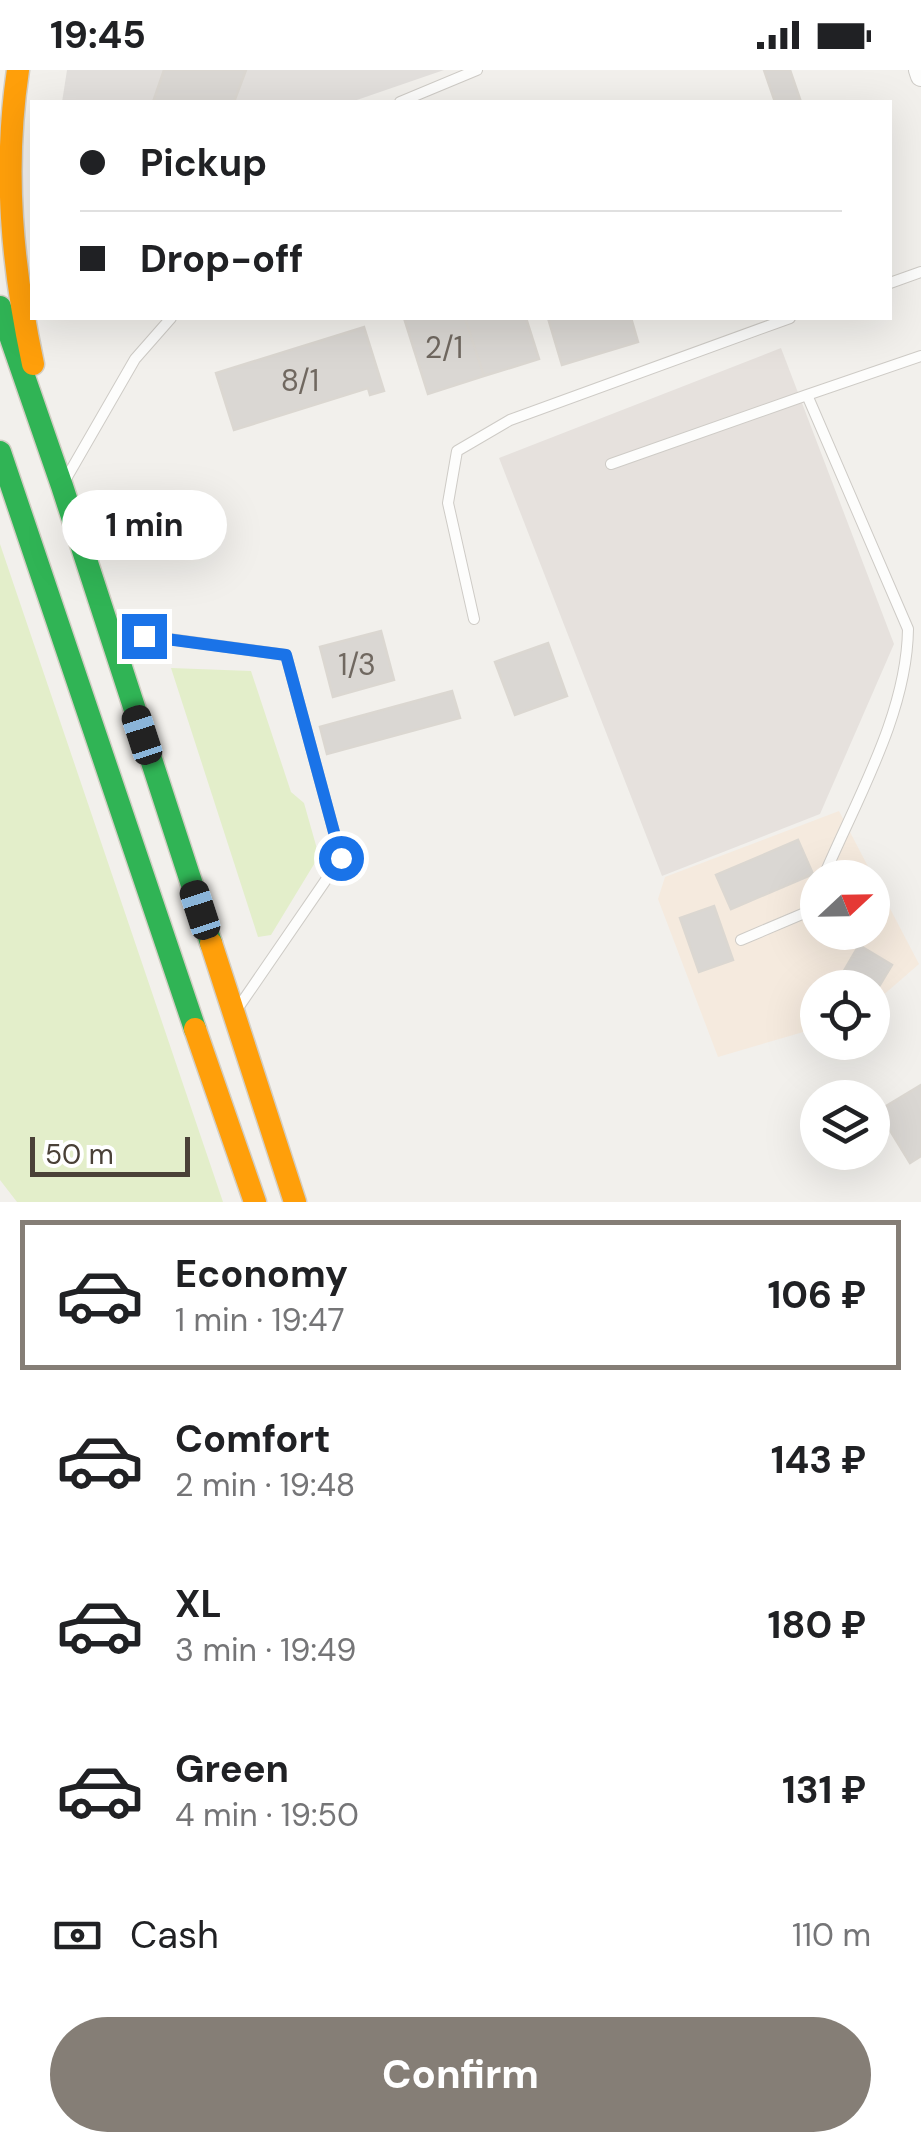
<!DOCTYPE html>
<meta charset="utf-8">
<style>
:root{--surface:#fff;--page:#f6f6f6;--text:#202124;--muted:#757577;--line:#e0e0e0;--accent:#857e76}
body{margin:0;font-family:"DM Sans",sans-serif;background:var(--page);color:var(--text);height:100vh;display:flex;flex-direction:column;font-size:38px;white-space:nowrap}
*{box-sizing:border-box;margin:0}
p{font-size:32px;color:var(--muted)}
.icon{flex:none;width:55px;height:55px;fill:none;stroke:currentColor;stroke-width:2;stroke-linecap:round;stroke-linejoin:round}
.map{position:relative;height:1132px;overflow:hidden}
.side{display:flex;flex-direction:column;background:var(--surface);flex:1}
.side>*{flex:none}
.hud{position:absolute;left:30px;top:30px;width:862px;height:220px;border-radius:0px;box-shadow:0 10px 40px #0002;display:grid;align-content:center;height:220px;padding:0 50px;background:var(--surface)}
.needle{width:65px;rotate:68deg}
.fabs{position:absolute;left:800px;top:790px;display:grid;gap:20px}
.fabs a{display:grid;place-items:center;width:90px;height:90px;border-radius:50%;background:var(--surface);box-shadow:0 10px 40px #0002;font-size:50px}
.scale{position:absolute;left:30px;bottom:25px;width:160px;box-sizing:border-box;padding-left:10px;border:5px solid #4a4137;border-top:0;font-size:28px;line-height:35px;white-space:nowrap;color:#4a4137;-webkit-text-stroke:8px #fff;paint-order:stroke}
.end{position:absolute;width:45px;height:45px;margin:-22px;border:12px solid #1a73e8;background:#fff;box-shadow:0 0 0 5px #fff}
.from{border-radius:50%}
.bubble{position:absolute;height:70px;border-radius:35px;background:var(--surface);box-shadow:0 10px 40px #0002;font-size:32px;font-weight:700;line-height:70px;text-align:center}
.car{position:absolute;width:30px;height:60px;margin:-30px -15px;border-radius:12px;box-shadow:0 0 8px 2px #0007;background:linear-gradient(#222 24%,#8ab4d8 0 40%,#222 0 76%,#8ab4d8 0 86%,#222 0)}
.hud b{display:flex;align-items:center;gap:35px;height:95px;font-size:38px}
.hud b+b{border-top:2px solid var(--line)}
.hud i{width:25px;height:25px;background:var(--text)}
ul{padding:18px 0 0;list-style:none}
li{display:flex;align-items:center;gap:30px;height:150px;margin:0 20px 15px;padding:0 30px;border:5px solid transparent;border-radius:0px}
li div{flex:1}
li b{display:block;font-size:38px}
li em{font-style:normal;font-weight:700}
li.current{border-color:var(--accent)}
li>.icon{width:90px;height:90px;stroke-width:1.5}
.pay{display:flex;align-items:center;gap:25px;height:110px;padding:0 50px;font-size:38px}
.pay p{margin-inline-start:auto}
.action{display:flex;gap:20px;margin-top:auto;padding:20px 50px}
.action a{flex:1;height:115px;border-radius:60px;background:var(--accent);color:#fff;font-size:40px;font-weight:700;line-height:115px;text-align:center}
.status{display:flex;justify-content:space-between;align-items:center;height:70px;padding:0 50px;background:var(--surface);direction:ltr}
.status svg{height:28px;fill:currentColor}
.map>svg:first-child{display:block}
.commercial{fill:#f5eade;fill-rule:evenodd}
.industrial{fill:#e6e1dd}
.green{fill:#e3eeca}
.parking{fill:#e2dfdc}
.building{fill:#dad7d3;stroke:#dbd7d1;stroke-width:2.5}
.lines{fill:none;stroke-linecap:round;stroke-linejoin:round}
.lane-casing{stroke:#cecbc6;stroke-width:12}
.street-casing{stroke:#cecbc6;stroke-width:22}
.fast-casing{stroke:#d3cec4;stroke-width:25}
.slow-casing{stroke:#d3cec4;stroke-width:25}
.lane{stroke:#fdfdfc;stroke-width:10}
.street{stroke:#fdfdfc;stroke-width:20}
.fast{stroke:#30b455;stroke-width:22}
.slow{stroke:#ff9f0a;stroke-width:22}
.route{stroke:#1a73e8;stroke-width:12}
.labels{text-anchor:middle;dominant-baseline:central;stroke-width:10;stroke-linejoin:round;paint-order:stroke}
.number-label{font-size:30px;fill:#706860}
</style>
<div class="status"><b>19:45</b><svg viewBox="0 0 49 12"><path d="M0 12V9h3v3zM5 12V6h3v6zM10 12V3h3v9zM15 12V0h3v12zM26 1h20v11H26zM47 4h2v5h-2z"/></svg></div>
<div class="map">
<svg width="921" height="1132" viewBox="0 0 921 1132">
<rect width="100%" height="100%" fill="#f2f0ec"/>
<path class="commercial" d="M839,741L919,894L873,934L872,918H818L817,958L718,987L658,829L665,807ZM818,808H872V862H818Z"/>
<path class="industrial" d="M781,278L894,574L820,744L662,806L499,388Z"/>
<path class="green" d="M0,474L223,1132H17L0,1110Z
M171,598L251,601L291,722L304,733L319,786L271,865L258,867Z"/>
<path class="parking" d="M67,0H444L351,32H62Z"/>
<path class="building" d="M164,0H246L234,32H153Z
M764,0H790L801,32H775Z
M404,248H465L484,306L428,324Z
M465,248H526L539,289L484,306Z
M548,248H631L638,272L562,295Z
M364,257L384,321L370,325L368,318L234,360L216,303Z
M381,561L394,610L333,627L320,577Z
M548,573L567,626L515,645L495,592Z
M452,621L460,648L327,684L320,657Z
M798,770L813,804L731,839L716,805Z
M714,836L733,890L699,902L680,848Z
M859,875L892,895L872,928V918H834Z
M921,1015V1086L910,1093L878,1041Z"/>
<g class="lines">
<defs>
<path id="lane" d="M400,32L477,0
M890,213L921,202
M611,394L807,325
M67,407L135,289L171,248
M474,549L448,433L457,381L510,350L790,248
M118,562L286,585L341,788L240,935
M823,808C856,730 907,644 908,559L807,325L921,286
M741,870L807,842L818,819"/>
<path id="street" d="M919,0L921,6"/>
<path id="fast" d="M0,237L62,416L211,873
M0,382L195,959"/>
<path id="slow" d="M18,0C3,100 12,196 33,294
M211,873L295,1132
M195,959L255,1132"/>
</defs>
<use href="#lane" class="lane-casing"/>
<use href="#street" class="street-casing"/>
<use href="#fast" class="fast-casing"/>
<use href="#slow" class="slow-casing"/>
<use href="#lane" class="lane"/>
<use href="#street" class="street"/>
<use href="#fast" class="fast"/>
<use href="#slow" class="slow"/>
</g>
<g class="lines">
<path class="route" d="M144,566L286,585L341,788"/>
</g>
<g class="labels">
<g class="number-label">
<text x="444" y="277">2/1</text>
<text x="300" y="310">8/1</text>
<text x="357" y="594">1/3</text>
</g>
</g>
</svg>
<div class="fabs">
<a><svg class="needle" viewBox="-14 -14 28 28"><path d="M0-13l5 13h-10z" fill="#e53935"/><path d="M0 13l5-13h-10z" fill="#757577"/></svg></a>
<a><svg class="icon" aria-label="locate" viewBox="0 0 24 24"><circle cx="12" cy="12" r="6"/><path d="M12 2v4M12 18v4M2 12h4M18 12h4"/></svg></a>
<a><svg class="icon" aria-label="layers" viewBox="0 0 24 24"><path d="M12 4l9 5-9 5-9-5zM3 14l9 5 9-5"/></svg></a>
</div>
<div class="scale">50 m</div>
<i class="end from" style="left:341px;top:788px"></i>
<i class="end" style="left:144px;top:566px"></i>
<div class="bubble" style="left:62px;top:420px;width:165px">1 min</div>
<i class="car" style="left:142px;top:665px;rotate:342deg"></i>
<i class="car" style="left:200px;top:840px;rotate:342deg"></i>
<div class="hud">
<b><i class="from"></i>Pickup</b>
<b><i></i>Drop-off</b>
</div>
</div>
<section class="side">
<ul>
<li class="current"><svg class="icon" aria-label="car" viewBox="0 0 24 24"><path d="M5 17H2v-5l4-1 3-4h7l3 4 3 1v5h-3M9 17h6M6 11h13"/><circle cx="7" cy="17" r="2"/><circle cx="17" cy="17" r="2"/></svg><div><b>Economy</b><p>1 min · 19:47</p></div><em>106 ₽</em></li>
<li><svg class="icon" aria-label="car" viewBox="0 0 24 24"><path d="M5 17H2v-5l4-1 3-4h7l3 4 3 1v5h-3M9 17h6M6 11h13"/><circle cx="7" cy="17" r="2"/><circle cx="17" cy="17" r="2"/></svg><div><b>Comfort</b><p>2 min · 19:48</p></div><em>143 ₽</em></li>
<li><svg class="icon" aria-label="car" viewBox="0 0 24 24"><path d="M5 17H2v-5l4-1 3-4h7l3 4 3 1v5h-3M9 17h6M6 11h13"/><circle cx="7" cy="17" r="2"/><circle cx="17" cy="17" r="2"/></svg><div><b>XL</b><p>3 min · 19:49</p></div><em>180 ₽</em></li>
<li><svg class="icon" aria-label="car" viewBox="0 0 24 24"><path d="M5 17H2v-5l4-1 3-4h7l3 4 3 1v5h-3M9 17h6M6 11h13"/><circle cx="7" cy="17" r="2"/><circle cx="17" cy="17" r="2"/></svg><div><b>Green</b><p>4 min · 19:50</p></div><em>131 ₽</em></li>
</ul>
<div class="pay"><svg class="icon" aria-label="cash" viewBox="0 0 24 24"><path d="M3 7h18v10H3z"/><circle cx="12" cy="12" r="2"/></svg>Cash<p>110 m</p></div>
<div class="action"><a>Confirm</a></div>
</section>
